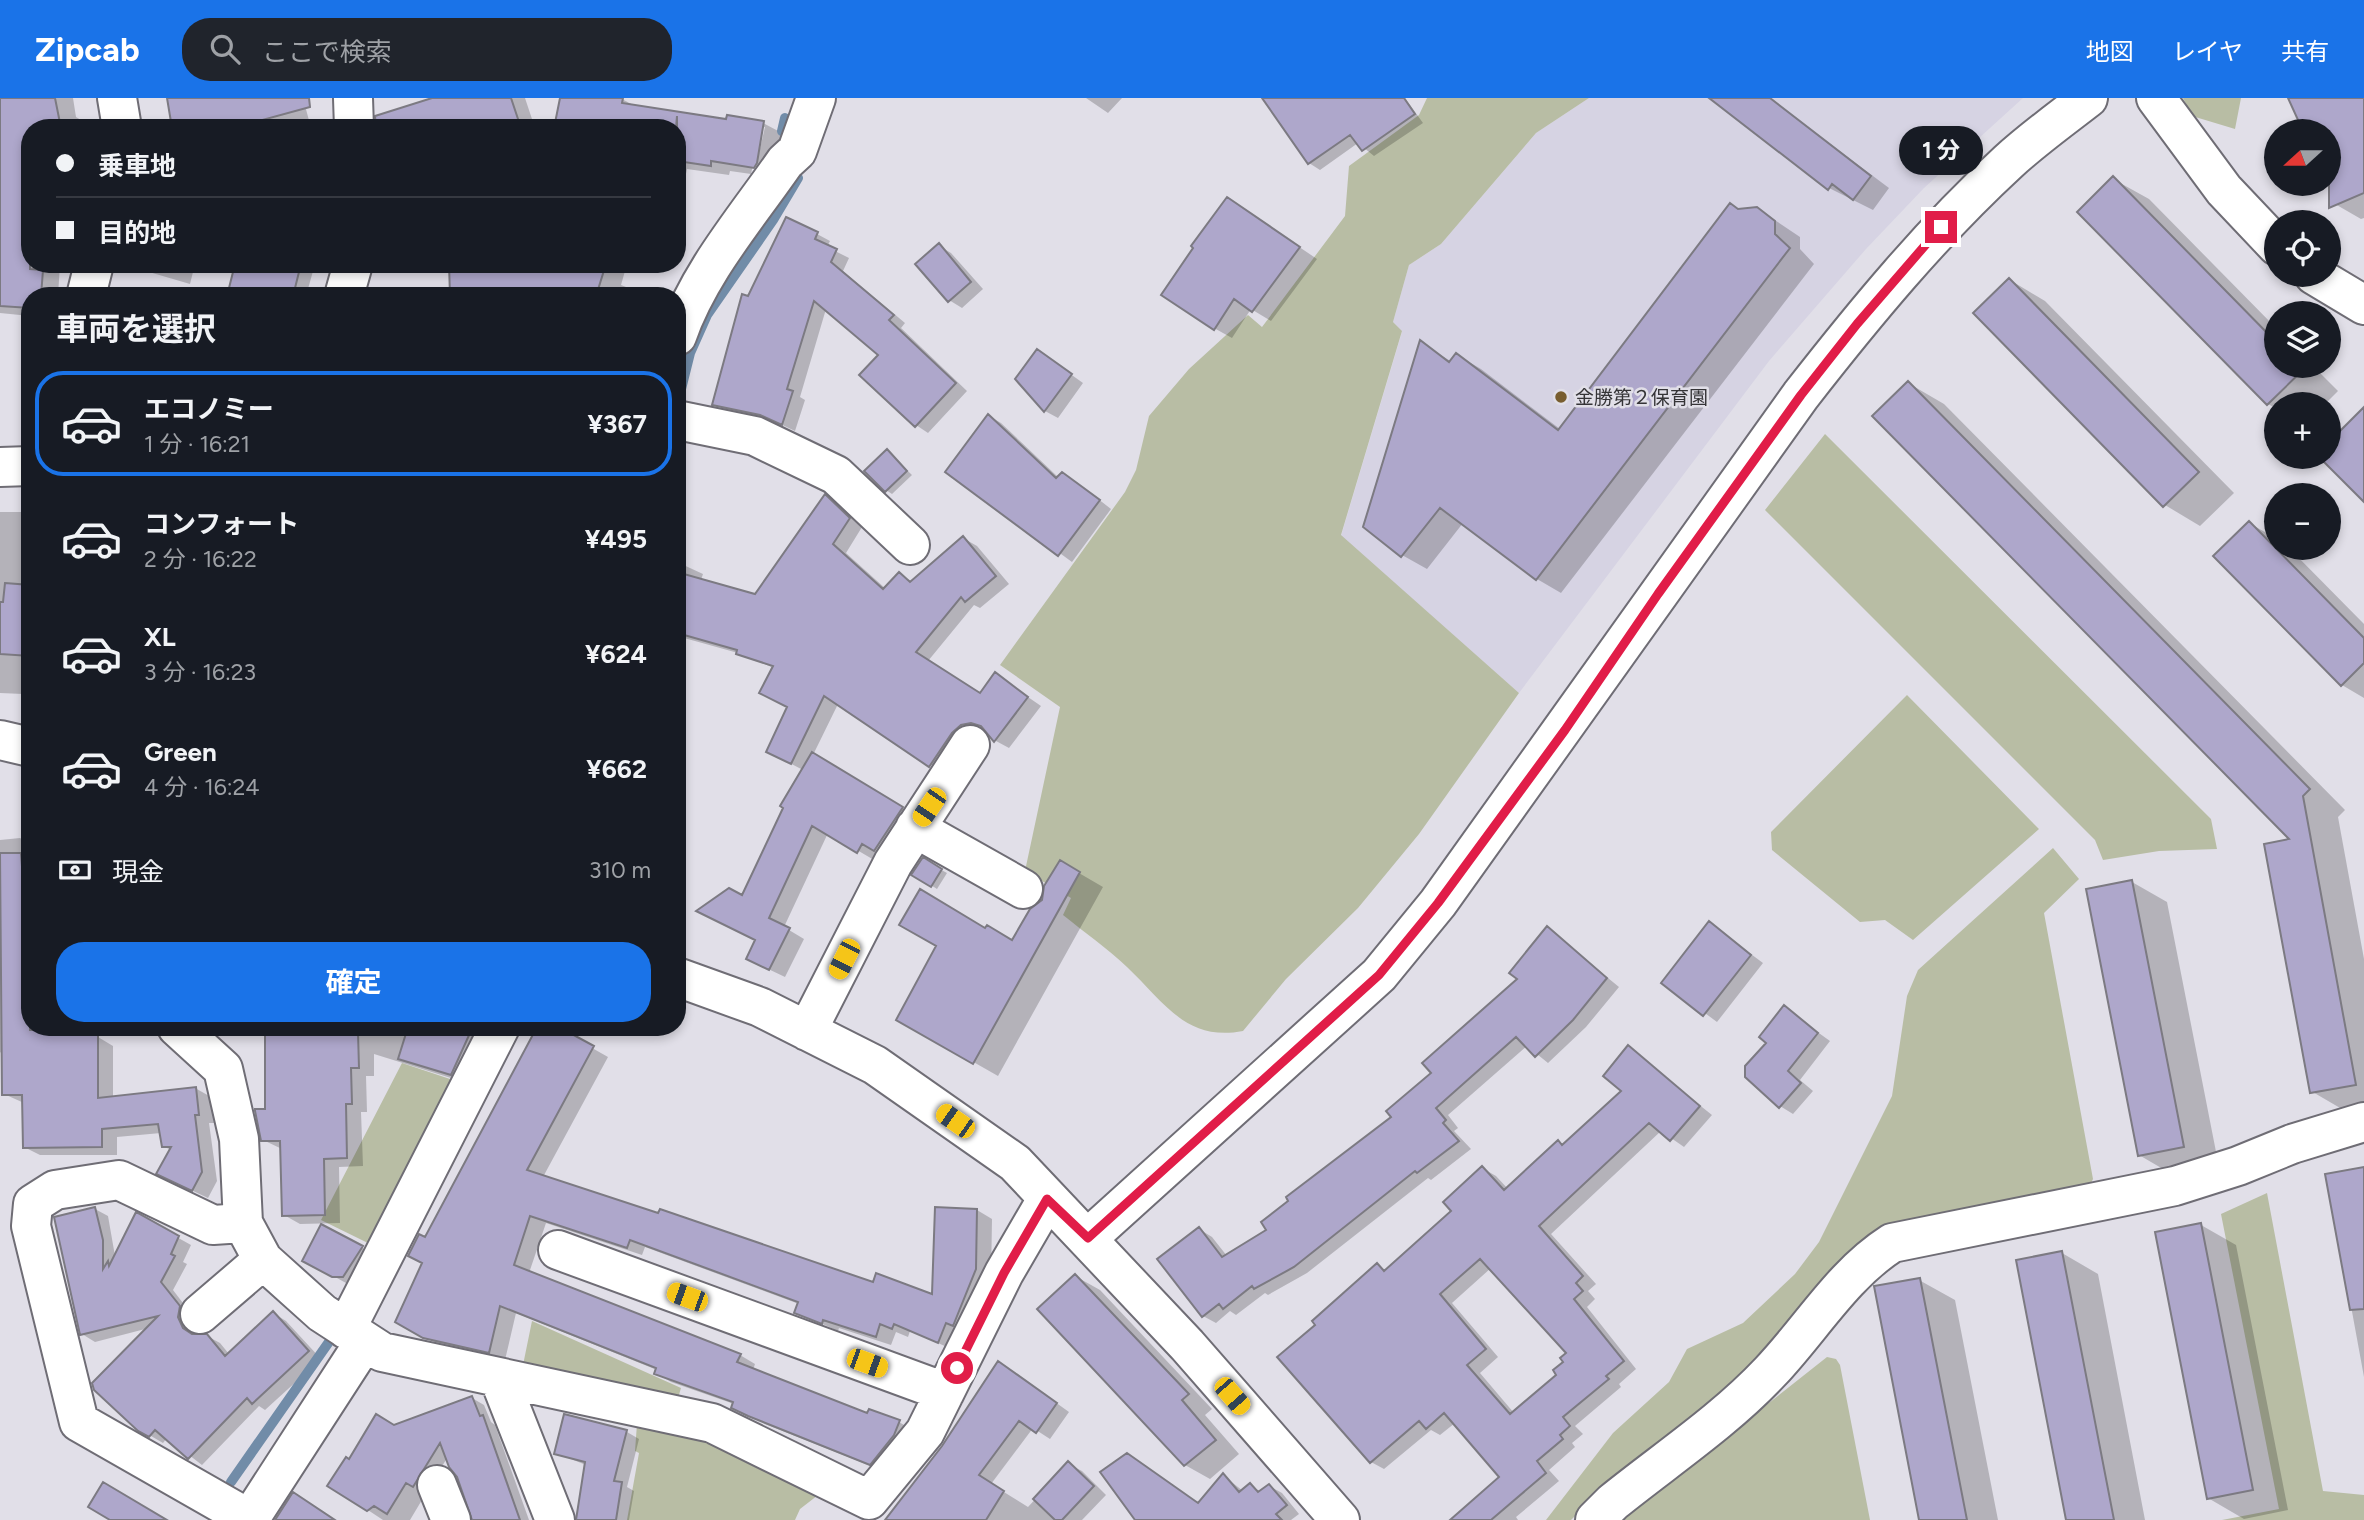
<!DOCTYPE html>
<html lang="ja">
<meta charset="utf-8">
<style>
:root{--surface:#171b24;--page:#20242c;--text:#f1f3f6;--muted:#9ea1a6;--line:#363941;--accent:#1a73e8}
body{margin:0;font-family:Figtree,"Noto Sans JP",sans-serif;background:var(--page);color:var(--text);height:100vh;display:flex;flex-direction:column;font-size:26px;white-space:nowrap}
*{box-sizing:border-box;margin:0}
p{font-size:23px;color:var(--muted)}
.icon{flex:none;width:38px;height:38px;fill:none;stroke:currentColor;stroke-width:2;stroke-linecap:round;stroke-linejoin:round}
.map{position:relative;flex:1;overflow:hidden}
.drawer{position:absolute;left:21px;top:189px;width:665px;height:749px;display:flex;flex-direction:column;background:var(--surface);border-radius:28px;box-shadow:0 4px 10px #0003}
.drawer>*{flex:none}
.guide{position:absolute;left:21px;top:21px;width:665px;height:154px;border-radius:28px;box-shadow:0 4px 10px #0003;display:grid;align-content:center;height:154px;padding:0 35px;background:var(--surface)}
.needle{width:46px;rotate:249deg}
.buttons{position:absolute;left:2264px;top:21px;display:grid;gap:14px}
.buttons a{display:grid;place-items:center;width:77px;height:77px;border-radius:50%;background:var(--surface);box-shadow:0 4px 10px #0003;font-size:35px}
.end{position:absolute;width:32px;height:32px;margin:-16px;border:9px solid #e11d48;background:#fff;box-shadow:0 0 0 4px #fff}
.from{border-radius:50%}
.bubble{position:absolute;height:49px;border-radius:24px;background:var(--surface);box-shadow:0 4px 10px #0003;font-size:23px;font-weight:700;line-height:49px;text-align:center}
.car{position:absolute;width:21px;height:42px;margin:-21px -10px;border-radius:9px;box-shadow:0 0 5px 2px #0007;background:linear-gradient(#f5c518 24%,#345 0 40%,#f5c518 0 76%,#345 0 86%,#f5c518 0)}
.guide b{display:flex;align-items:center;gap:24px;height:66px;font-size:26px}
.guide b+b{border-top:2px solid var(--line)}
.guide i{width:18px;height:18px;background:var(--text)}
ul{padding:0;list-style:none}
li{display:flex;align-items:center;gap:21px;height:105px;margin:0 14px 10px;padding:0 21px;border:4px solid transparent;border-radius:28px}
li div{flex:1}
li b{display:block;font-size:26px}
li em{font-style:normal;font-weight:700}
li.active{border-color:var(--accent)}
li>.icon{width:63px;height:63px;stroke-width:1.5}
h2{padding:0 35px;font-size:32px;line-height:84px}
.pay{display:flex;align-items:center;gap:18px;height:77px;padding:0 35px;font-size:26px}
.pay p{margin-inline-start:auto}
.action{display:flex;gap:14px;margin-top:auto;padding:14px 35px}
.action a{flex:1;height:80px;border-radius:28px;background:var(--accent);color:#fff;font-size:28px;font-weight:700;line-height:80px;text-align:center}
header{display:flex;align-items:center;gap:42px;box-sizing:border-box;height:98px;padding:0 35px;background:var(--accent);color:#fff}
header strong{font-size:33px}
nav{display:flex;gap:38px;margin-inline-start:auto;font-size:24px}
.search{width:490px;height:63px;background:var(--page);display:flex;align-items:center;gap:18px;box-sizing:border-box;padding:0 24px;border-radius:28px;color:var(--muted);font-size:26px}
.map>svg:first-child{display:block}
.built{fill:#d6d3e3}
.green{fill:#b8bda4}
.shadow{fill:#0003;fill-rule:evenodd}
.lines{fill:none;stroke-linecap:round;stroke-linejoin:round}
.stream{stroke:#718ca8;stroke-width:10}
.building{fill:#aea7cb;stroke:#7c7a82;stroke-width:2;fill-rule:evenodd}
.minor-casing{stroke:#6f6d75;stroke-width:42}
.minor{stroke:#fff;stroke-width:38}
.route{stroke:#e11d48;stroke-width:9}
.poi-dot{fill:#785d2f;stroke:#e1dfe8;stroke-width:2.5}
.labels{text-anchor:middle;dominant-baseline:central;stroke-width:5;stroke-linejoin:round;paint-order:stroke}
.poi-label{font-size:19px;fill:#353437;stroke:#e1dfe8;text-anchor:start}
</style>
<header>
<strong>Zipcab</strong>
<div class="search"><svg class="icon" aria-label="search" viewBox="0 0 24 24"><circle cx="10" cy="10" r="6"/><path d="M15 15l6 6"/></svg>ここで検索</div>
<nav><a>地図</a><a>レイヤ</a><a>共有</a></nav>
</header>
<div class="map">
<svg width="2364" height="1422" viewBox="0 0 2364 1422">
<rect width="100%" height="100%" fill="#e1dfe8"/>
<path class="built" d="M1589,0H2023L1924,90L1866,151L1769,263L1519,595L1341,438L1402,234L1393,224L1409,167L1441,146L1536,35Z"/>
<path class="green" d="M1427,0H1589L1536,35L1441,146L1409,167L1393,224L1402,233L1341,437L1519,595L1419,736L1358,810L1286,881L1243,933C1186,944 1164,904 1127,869C1107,850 1084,834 1063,817L1071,800L1025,773L1060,609L1000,567L1125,394L1136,372L1149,318L1189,271L1248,217L1262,229L1345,118L1349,68L1419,17Z
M2183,0H2241L2235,31L2192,18Z
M1825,336L2211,721L2217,751L2159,753L2103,762L2095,742L1765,412Z
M1907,597L2039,731L1913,842L1885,822L1860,824L1772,752L1771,734Z
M2053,750L2079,781L2044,815L2093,1081L2091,1085L1888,1127L1730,1289L1590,1403L1571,1422H1546L1613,1335L1669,1284L1687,1251L1743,1225L1795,1176L1819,1144L1892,998L1907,898L1918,872Z
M402,965L456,983L372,1147L321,1122Z
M2267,1095L2323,1393L2364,1397V1422H2222L2279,1411L2221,1116Z
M532,1223L681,1290L678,1300L523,1267Z
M1827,1259L1836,1261L1840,1267L1870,1422H1621Z
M637,1326L688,1333L822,1394L800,1411L795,1422H627L639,1355L635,1353Z"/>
<path class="shadow" d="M0,0H73L76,19L81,22L82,30H30V166H60L58,198H30V218L0,215Z
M168,0H303L311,30H173Z
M437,0H525L535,30H393Z
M562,0H620L637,9L727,23L763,25L782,35L772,80L754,77L765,29H761L751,76L730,73L729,77L687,71L677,120V30H556Z
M1086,0H1122L1108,15Z
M1264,0H1405L1423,25L1374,58L1358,45L1320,72L1309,65Z
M1769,0L1889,90L1873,112L1829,90Z
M2290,0H2364V120L2361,121L2335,106L2327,86H2329V33H2304Z
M2113,81L2149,101L2277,231V268H2313L2338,293L2325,306H2277V311L2268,306L2080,114Z
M1228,101L1317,161L1271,223L1251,211L1232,240L1214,230Z
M1757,110L1800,139V151L1814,166L1561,495L1537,481L1463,425L1427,471L1402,457L1421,245L1452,264L1457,257L1481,271L1560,331L1740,113Z
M817,136L830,143L827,149L849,160L843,173L905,225L901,230L967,293L928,335L916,327L880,257L826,211L800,299L805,302L795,333L774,323L727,313L714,306L749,200Z
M939,148L951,155L983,191L962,210L949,202Z
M195,166L190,186L149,174L136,167Z
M237,166H315L306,198H233Z
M543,166H627L621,187L649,198H534Z
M2010,182L2045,203L2234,395L2200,428L2165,407Z
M1038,253L1083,285L1058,320L1045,313L1017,281Z
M1908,285L1944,306L2345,712L2338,719L2364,861V1011L2347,1014L2311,993L2292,742Z
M989,318L1001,325L1058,379L1062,376L1075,383L1111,411L1072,464L947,373Z
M887,353L912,377L892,396L886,392Z
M825,399L838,406L862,429L846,455L886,491L899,476L913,484L963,440L977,448L1009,486L980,510L974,507L928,563L981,597L996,577L1041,608L1009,650L996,643L987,633L975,634L944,675L838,606L813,657L918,719L874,762L828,735L784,829L804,841L785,879L764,869L743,799L803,672L782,661L789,609L774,570L738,555L677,538V464L703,476L701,482L756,498Z
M0,414H30V564H26L23,596L0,595Z
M2249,425L2277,441V450H2289L2364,526V600L2342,587Z
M20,740L30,746V929H45V934L72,933L82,939H98L113,948V1000L195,990L211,999L214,1025H209L217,1083L208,1100L174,1084L171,1052L163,1048L161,1035L117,1039V1057H40L24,1049V1005L4,996V957L0,954V742Z
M923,762L947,775L937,791L914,776Z
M1060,764L1103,789L998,978L898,921L939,848L986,832L1013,844L1043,803Z
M2132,784L2167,804L2219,1069L2175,1078L2139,1057Z
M1709,825L1763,865L1717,924L1663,884Z
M1547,830L1619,889L1586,929L1548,965L1527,948L1448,1017L1458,1030L1454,1033L1471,1051L1431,1082L1428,1080L1307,1175L1268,1197L1265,1195L1236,1217L1230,1213L1216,1225L1203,1218L1199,1131L1212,1139L1227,1158L1269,1132L1393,1019L1520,881Z
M1784,910L1830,943L1800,982L1813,993L1793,1016L1780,1008L1769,944Z
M266,929H343L340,936L391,935L393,929H495L467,985L374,956V978H366L367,1014H361L363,1068L339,1069L340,1125L300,1126L284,1117L282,1051L263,1042L267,1013Z
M555,929L608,959L543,1079L874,1186L934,1198L977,1112L992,1121L991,1181L954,1252L910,1233L908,1239L896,1234L891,1247L839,1230L838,1233L796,1214L799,1206L645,1149L642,1157L546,1125L529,1175L740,1257L755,1266L753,1272L869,1317L899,1324L914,1333L886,1374L765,1326L734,1306L671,1284L656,1275L657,1272L516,1215L505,1262L441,1248L398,1223L424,1165L426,1141Z
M1628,950L1712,1017L1684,1049L1661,1033L1551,1136L1596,1186L1588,1193L1595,1201L1587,1209L1636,1271L1619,1286L1621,1289L1575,1328L1583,1336L1572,1345L1575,1349L1549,1372L1559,1383L1516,1419L1518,1422H1466L1502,1379L1455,1325L1440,1337L1431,1332L1384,1371L1371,1364L1318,1227L1377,1167L1387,1173L1454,1113L1482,1070L1496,1078L1508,1091L1558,1044L1565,1048L1623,993ZM1491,1170L1568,1255L1559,1277L1514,1315L1480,1275L1498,1259L1452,1205Z
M2364,1070V1279L2327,1077Z
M95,1111L108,1118L115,1158L137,1117L191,1147L183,1164L187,1166L173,1192L192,1217L191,1229L196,1238H207L220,1245L229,1256L273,1215L286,1223L321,1261L265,1312L259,1308L202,1367L167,1340L163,1345L139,1331L149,1230L95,1244L82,1236Z
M2201,1127L2236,1147L2288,1412L2244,1421L2208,1400Z
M322,1128L375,1157L356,1185H346L317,1169Z
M2062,1155L2098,1176L2145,1422H2068Z
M1075,1178L1100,1192L1212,1311L1205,1317L1239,1356L1210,1381L1185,1367Z
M1919,1182L1955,1202L1998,1422H1921Z
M1012,1273L1069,1314L1050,1341L1033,1330L991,1386L1028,1409L1068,1366L1082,1373L1106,1397L1082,1422H888Z
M472,1300L484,1307L491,1324L495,1327L529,1422H475L450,1355L410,1422H383L330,1387L349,1362L394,1329Z
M566,1318L627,1334L639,1341L627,1389L634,1393L629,1422H578L586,1367L556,1355Z
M1127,1357L1199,1406L1224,1378L1243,1393L1250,1387L1261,1394L1269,1388L1282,1395L1299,1416L1291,1422H1137Z"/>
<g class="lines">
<path class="stream" d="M782,33L785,20
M677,307L690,255L707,217L773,122L798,80
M231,1384L331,1241"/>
</g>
<path class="building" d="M0,0H55L61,30H30V171L43,172L41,198H30V210L0,208Z
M167,0H309L310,9L233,30H172Z
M432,0H511L521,30H376L375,18Z
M560,0H623L622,5L726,21L727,17L764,23L757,65L754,70L711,63V68L677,63V18L676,30H554Z
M1262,0H1404L1415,16L1362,53L1350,37L1308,66Z
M1709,0H1770L1871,78L1853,102L1832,86L1828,92Z
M2288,0H2364V95L2329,110V33H2303Z
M2113,78L2277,245V268H2307L2267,307L2077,114Z
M1227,99L1300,149L1252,214L1234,201L1214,232L1161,197L1193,150L1191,148Z
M1730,105L1738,111L1757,109L1775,123V136L1790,150L1536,482L1440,410L1401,459L1363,429L1420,242L1449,264L1456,255L1558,332Z
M786,119L818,134L815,141L837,151L831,164L894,217L889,222L956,285L915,329L859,277L878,257L814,203L787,291L793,293L782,327L760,317L712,307L742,196L748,198Z
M939,145L971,184L948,204L915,166Z
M235,166H301L293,198H231L233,191L229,190Z
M449,166H606L596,198H450Z
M2009,180L2199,374L2163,409L1973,215Z
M1037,251L1072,276L1044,314L1015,281Z
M1908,283L2310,691L2303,698L2356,987L2310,995L2264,746L2289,741L1872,318Z
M2364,309V404L2319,359H2329V344Z
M988,316L1056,380L1062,374L1100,402L1058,458L945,374Z
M887,351L907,373L885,394L864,373Z
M825,396L850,420L833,446L883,491L899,474L910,484L963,438L996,478L965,504L961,499L916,554L980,595L995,574L1028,599L994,644L981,628L971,625L961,627L952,635L929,669L824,598L791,666L766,654L787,609L759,595L773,568L736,556L737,552L677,535V474L755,496Z
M2249,423L2364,540V565L2341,588L2213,458Z
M5,485L30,487V558L0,556V504H3Z
M812,654L903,709L874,753L862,746L857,755L812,728L769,820L790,830L769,872L746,861L755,842L696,813L729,790L742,797L783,710L780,708Z
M0,755H21L27,837H30V932H73L72,937H98V1000L196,989L199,1017H195L202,1074L192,1093L156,1076L171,1049H162L158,1026L102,1031V1049L23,1050L22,997H2Z
M923,759L942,771L931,789L911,777Z
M1060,762L1080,774L973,966L896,922L936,848L899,827L920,791L985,830L987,827L1012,842L1030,811L1042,802L1044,788Z
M2132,782L2184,1049L2138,1058L2086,791Z
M1709,823L1751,857L1703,918L1661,885Z
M1547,828L1607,880L1573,922L1535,959L1516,939L1436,1010L1446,1022L1443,1025L1459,1043L1417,1075L1415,1073L1294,1169L1254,1191L1252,1188L1223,1211L1219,1206L1202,1219L1157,1161L1199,1129L1222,1159L1266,1132L1261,1124L1288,1103L1286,1099L1391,1019L1386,1013L1431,975L1422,965L1517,881L1509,875Z
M1784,907L1818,935L1788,973L1801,985L1779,1010L1745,979V968L1766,945L1759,939Z
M265,929H308V935L358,934L359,970H351L352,1006H346L347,1060L324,1061L325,1117L282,1118L280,1043H261L255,1013V1011H265Z
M408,929H452L470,935L451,977L398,961Z
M537,929H559L594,948L527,1072L658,1115L660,1111L873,1184L876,1175L932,1196L935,1109L977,1111L976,1171L953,1228L946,1225L938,1245L894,1226L892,1231L880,1226L876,1239L823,1222L822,1226L794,1215L798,1204L630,1142L627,1150L530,1118L514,1167L741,1256L737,1264L867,1315L869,1311L900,1322L894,1337L870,1367L748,1318L731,1310L733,1304L654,1276L656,1270L500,1208L489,1255L423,1240L395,1224L422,1165L408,1158L419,1136L425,1139Z
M1628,947L1700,1008L1670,1043L1649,1025L1539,1128L1583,1178L1576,1185L1583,1193L1574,1201L1624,1263L1606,1278L1609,1281L1563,1319L1570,1328L1560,1337L1563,1341L1537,1363L1546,1375L1491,1422H1450L1499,1379L1444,1315L1426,1331L1419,1323L1370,1365L1277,1259L1315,1227L1312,1223L1377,1165L1384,1173L1451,1113L1443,1104L1482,1068L1504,1092L1558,1042L1562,1047L1621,993L1603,978ZM1480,1161L1566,1255L1560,1260L1563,1264L1553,1272L1556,1277L1510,1316L1467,1267L1486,1251L1440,1196Z
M2364,1069V1211L2350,1212L2325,1076Z
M95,1109L103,1142V1171L108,1163L109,1168L136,1114L179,1138L171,1156L175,1158L161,1184L180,1208L178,1219L183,1230L192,1236H207L225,1258L273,1213L309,1253L252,1306L247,1300L188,1361L155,1332L149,1339L138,1333L94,1292L92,1285L158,1218L80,1237L54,1119Z
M2201,1125L2253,1392L2207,1401L2155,1134Z
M321,1126L363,1148L343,1179H332L302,1163Z
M2062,1153L2114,1422H2066L2016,1162Z
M1075,1176L1189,1296L1182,1302L1216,1342L1184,1368L1037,1211Z
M1920,1180L1967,1422H1919L1874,1188Z
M998,1263L1057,1305L1036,1335L1019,1323L979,1377L1004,1393L986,1422H885L942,1348Z
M472,1298L480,1318L483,1317L520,1422H472L457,1379L449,1369L440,1345L413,1389L406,1385L387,1416L374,1408L367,1413L327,1388L346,1359L349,1361L376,1316L394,1327Z
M564,1316L627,1332L614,1383L622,1384L616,1422H576L585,1364L554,1356Z
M1127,1355L1198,1405L1223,1375L1239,1394L1250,1385L1258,1394L1269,1386L1287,1407L1276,1416L1282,1422H1135L1100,1374Z
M1068,1363L1094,1388L1062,1422H1055L1033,1401Z
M103,1384L167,1422H110L88,1409Z
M293,1394L335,1422H275Z"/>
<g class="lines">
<defs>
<path id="minor" d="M117,0L122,30
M353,0L354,30
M2156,0L2224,92L2277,148
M2314,177L2364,207
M86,198L94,166
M344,198L353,166
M677,238C699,174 747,119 785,64L797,53L816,0
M677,322L755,338L836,377L910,447
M0,369L30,368
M0,642L30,649
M915,730L1023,791
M677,879L760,909L875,967L1015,1065L1187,1247L1340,1422
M177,929L223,971L239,1041L243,1125L263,1162L322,1215L382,1254L712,1325L869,1402L925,1334L1004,1175L1047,1101
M807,933L893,765L970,647
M243,1125L213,1127L119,1082L55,1092L33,1106L31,1128L79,1324L249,1421
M1088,1140L1379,877L1438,805L1801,297C1865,215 1931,135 2008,64C2033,41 2061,21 2088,0
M558,1152L945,1294
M200,1216L263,1162
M346,1231L500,929
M499,1280L555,1422
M437,1387L451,1422
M249,1422L365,1243
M1595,1422L1613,1404C1665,1362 1724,1323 1770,1274C1811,1231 1842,1177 1892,1145L2175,1088L2238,1068L2292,1046L2364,1024"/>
</defs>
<use href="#minor" class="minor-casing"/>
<use href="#minor" class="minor"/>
</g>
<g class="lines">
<path class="route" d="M957,1270L1004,1175L1047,1101L1088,1140L1379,877L1438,805L1565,632L1658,496L1801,297L1857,226L1941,129"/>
</g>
<circle class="poi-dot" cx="1561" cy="299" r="7"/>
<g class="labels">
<g class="poi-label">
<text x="1575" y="299">金勝第２保育園</text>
</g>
</g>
</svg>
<div class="buttons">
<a><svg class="needle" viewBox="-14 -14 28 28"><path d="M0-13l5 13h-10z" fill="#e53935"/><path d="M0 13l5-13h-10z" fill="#9ea1a6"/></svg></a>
<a><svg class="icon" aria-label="locate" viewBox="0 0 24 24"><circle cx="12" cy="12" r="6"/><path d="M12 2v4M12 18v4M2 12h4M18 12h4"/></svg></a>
<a><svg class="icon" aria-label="layers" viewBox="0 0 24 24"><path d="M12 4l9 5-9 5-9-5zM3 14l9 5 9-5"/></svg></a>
<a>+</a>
<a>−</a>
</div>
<i class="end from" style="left:957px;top:1270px"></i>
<i class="end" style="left:1941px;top:129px"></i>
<div class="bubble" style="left:1899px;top:28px;width:84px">1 分</div>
<i class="car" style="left:929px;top:709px;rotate:214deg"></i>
<i class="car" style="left:844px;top:861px;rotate:207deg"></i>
<i class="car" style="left:955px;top:1023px;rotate:305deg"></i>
<i class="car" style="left:687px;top:1199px;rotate:290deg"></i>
<i class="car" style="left:867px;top:1265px;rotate:110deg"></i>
<i class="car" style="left:1232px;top:1298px;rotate:139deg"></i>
<div class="guide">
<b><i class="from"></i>乗車地</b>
<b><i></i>目的地</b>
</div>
<section class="drawer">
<h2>車両を選択</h2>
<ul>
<li class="active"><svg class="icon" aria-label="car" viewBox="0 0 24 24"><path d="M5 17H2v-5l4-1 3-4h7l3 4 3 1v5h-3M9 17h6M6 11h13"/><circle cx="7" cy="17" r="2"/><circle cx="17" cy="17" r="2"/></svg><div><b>エコノミー</b><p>1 分 · 16:21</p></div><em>¥367</em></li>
<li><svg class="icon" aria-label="car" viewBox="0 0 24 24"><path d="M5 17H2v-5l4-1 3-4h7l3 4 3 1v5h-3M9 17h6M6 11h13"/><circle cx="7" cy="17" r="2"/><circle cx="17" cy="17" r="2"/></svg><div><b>コンフォート</b><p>2 分 · 16:22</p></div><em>¥495</em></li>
<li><svg class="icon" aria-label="car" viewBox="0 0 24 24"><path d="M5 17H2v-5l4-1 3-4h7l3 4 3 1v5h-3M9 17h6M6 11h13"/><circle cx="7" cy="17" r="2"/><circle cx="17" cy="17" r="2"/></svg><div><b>XL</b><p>3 分 · 16:23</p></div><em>¥624</em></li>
<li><svg class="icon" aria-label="car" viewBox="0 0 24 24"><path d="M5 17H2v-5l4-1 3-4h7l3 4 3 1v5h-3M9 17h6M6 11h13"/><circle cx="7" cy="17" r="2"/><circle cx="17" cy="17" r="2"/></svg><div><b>Green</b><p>4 分 · 16:24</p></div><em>¥662</em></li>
</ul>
<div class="pay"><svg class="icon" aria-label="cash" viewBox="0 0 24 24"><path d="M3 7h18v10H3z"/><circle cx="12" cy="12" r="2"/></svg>現金<p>310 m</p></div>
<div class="action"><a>確定</a></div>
</section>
</div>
